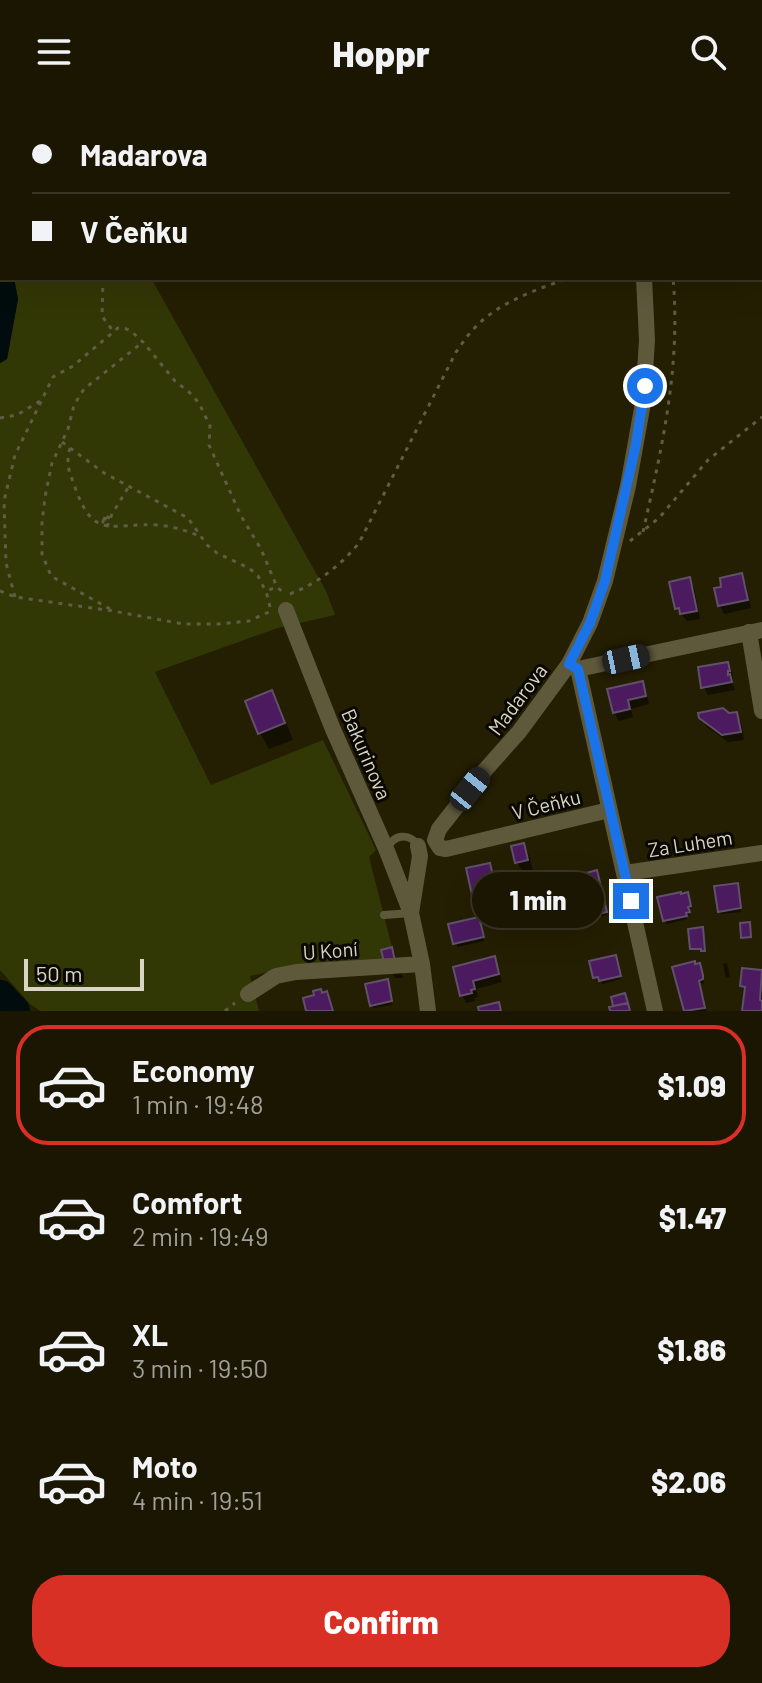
<!DOCTYPE html>
<meta charset="utf-8">
<style>
:root{--surface:#1b1602;--page:#282311;--text:#f1f3f6;--muted:#a09f99;--line:#393524;--accent:#d93025}
body{margin:0;font-family:Barlow,sans-serif;background:var(--page);color:var(--text);height:100vh;display:flex;flex-direction:column;font-size:30px;white-space:nowrap}
*{box-sizing:border-box;margin:0}
p{font-size:26px;color:var(--muted)}
.icon{flex:none;width:44px;height:44px;fill:none;stroke:currentColor;stroke-width:2;stroke-linecap:round;stroke-linejoin:round}
.map{position:relative;height:907px;overflow:hidden}
.details{display:flex;flex-direction:column;background:var(--surface);flex:1}
.details>*{flex:none}
.guide{position:absolute;left:0px;top:0px;width:762px;height:176px;box-shadow:0 8px 32px #0002,0 0 0 2px var(--line);display:grid;align-content:center;height:176px;padding:0 32px;background:var(--surface)}
.scale{position:absolute;left:24px;bottom:20px;width:120px;box-sizing:border-box;padding-left:8px;border:4px solid #d8d5c5;border-top:0;font-size:22px;line-height:28px;white-space:nowrap;color:#d8d5c5;-webkit-text-stroke:6px #0a0801;paint-order:stroke}
.end{position:absolute;width:36px;height:36px;margin:-18px;border:10px solid #1a73e8;background:#fff;box-shadow:0 0 0 4px #fff}
.from{border-radius:50%}
.bubble{position:absolute;height:56px;border-radius:28px;background:var(--surface);box-shadow:0 8px 32px #0002,0 0 0 2px var(--line);font-size:26px;font-weight:800;line-height:56px;text-align:center}
.car{position:absolute;width:24px;height:48px;margin:-24px -12px;border-radius:10px;box-shadow:0 0 6px 2px #0007;background:linear-gradient(#222 24%,#8ab4d8 0 40%,#222 0 76%,#8ab4d8 0 86%,#222 0)}
.guide b{display:flex;align-items:center;gap:28px;height:76px;font-size:30px}
.guide b+b{border-top:2px solid var(--line)}
.guide i{width:20px;height:20px;background:var(--text)}
ul{padding:14px 0 0;list-style:none}
li{display:flex;align-items:center;gap:24px;height:120px;margin:0 16px 12px;padding:0 16px;border:4px solid transparent;border-radius:32px}
li div{flex:1}
li b{display:block;font-size:30px}
li em{font-style:normal;font-weight:800}
li.current{border-color:var(--accent)}
li>.icon{width:72px;height:72px;stroke-width:1.5}
.button{display:flex;gap:16px;margin-top:auto;padding:16px 32px}
.button a{flex:1;height:92px;border-radius:32px;background:var(--accent);color:#fff;font-size:32px;font-weight:800;line-height:92px;text-align:center}
header{display:flex;justify-content:space-between;align-items:center;height:104px;padding:0 32px;background:var(--surface);font-size:36px;font-weight:800}
.map>svg:first-child{display:block}
.green{fill:#323706}
.water{fill:#000c0d}
.shadow{fill:#0007}
.lines{fill:none;stroke-linecap:round;stroke-linejoin:round}
.river{stroke:#000c0d;stroke-width:30}
.building{fill:#4b1a5f;stroke:#615069;stroke-width:2}
.path{stroke:#615c44;stroke-width:3;stroke-dasharray:4 6;stroke-linecap:butt}
.lane{stroke:#5f593c;stroke-width:8}
.street{stroke:#5f593c;stroke-width:16}
.route{stroke:#1a73e8;stroke-width:10}
.labels{text-anchor:middle;dominant-baseline:central;stroke-width:6;stroke-linejoin:round;paint-order:stroke}
.street-label{font-size:20px;fill:#d8d5c5;stroke:#0a0801}
</style>
<header><svg class="icon" aria-label="menu" viewBox="0 0 24 24"><path d="M4 6h16M4 12h16M4 18h16"/></svg>Hoppr<svg class="icon" aria-label="search" viewBox="0 0 24 24"><circle cx="10" cy="10" r="6"/><path d="M15 15l6 6"/></svg></header>
<div class="map">
<svg width="762" height="907" viewBox="0 0 762 907">
<rect width="100%" height="100%" fill="#241e02"/>
<path class="green" d="M0,0H67L68,2H2V137L0,135Z
M14,174H151L326,487L335,511L278,524L155,568L211,681L323,636L376,746L369,753L392,843L381,846L384,858L273,867L250,872L259,907H40L30,900L0,866V259L7,255L18,195Z"/>
<path class="water" d="M0,135L2,137V174H14L18,195L7,255L0,259Z"/>
<path class="shadow" d="M741,472L746,480L751,504L724,510L720,502L716,486Z
M689,475L694,483L700,515L687,517L676,504Z
M727,560L732,568L733,575H731L735,586L708,591L703,583Z
M642,579L646,587L649,600L631,605L633,613L619,617L614,609L610,586Z
M272,589L281,606L293,636L269,645L260,629Z
M736,610L741,618L744,636L728,638L706,622L701,613Z
M523,741L530,754L533,768L524,770L517,758Z
M491,764L496,788L476,793L474,790Z
M598,772L607,811L588,816L586,812Z
M738,784L741,808L721,810L719,807Z
M689,794L691,805L689,806L690,811L686,812L687,815L667,820L665,817Z
M480,819L484,837L457,843L451,822Z
M391,846L400,862L403,874H395L386,857Z
M615,853L621,875L602,880L600,876H597L595,873Z
M494,855L498,863L502,878L476,885L478,893L474,894L475,897L466,899L462,891L455,864Z
M727,859L730,873L726,874L723,860Z
M675,864H701L704,879L700,880L706,907H686Z
M744,866L762,868V907H745L746,886L742,882Z
M388,881L392,901L373,904L372,901Z"/>
<g class="lines">
<path class="river" d="M0,891L15,907"/>
</g>
<path class="building" d="M742,469L748,496L718,502L714,484L721,483L720,474Z
M690,473L697,507L680,510L679,504L675,505L669,478Z
M728,558L730,567H728V571L730,570L732,578L701,584L698,563Z
M643,577L646,592L628,596L630,605L613,609L607,585Z
M272,586L285,619L258,630L245,597Z
M723,604L729,609L737,608L741,628L722,631L699,614L698,609Z
M524,739L528,756L515,759L511,742Z
M490,759L496,785L472,791L466,764Z
M597,766L607,808L584,813L575,772Z
M738,779L741,804L718,808L714,782Z
M681,788V790L688,788L691,802L688,803L690,808L686,809L687,812L663,817L657,793Z
M479,813L484,833L453,840L448,820Z
M750,818L751,833L741,834L740,819Z
M703,823L705,847H701V845H690L688,825Z
M392,843L395,857L384,858L381,846Z
M616,851L621,872L599,877L598,873L593,874L589,857Z
M495,852L499,870L473,877L475,885L471,886L472,889L460,892L453,863Z
M695,857V860L700,859L703,871V875L699,877L705,904L684,907L672,863Z
M742,864L762,866L760,896L762,897V907H742L745,883L740,882Z
M388,875L392,897L370,902L365,880Z
M321,885L322,889L327,887L333,907H306L303,894L314,891L313,887Z
M625,889L628,899L613,902L611,893Z
M499,898L501,907H479L478,903Z
M628,899L630,907H610L609,903Z"/>
<g class="lines">
<path class="path" d="M640,0V2
M51,2L54,0
M103,174L102,212L113,227
M0,314L17,311L40,297
M62,338L104,369L188,414L207,441L217,449L249,464L258,472L265,486
M70,344C65,363 70,368 76,386C95,438 114,418 157,421C173,422 186,427 200,432
M103,414L107,415L106,419L103,418L104,412L110,414
M107,423L112,410L128,384
M643,428C662,343 681,262 673,174
M630,437L659,414L708,356L762,313
M0,487L15,493L113,507L183,520H218L249,517L271,507
M290,490C318,479 340,462 359,439L456,248C461,242 465,234 471,228C494,200 535,186 569,174
M15,493L6,459L4,397L15,351L53,273L73,262L118,224H124L131,227L143,238L175,277L189,288L199,299L210,322L209,341L241,412L261,445L277,483
M270,503L266,487L277,483L285,490
M110,505L51,472L42,450V419L45,393L52,359L68,325L74,301L84,285L143,238
M225,907L235,899"/>
<path class="lane" d="M387,746C392,730 410,728 418,742
M384,811L411,809"/>
<path class="street" d="M609,0V2
M286,506L332,623L387,747L411,809
M749,528L762,607
M570,561L578,565L762,526
M578,565L655,907
M609,706L446,745L440,744L435,736L439,725L486,665L519,628L569,560L590,519L605,477L628,382L643,299L647,236L644,174
M418,742L420,752L411,809L422,860L428,907
M625,769L762,749
M248,890L276,872L296,868L422,860"/>
</g>
<g class="lines">
<path class="route" d="M631,797L578,565L569,560L590,519L605,477L636,340L645,282"/>
</g>
<g class="labels">
<g class="street-label">
<text transform="translate(517 595) rotate(-53)">Madarova</text>
<text transform="translate(367 650) rotate(67)">Bakurinova</text>
<text transform="translate(546 700) rotate(-14)">V Čeňku</text>
<text transform="translate(690 739) rotate(-9)">Za Luhem</text>
<text transform="translate(330 846) rotate(-4)">U Koní</text>
</g>
</g>
</svg>
<div class="scale">50 m</div>
<i class="end from" style="left:645px;top:282px"></i>
<i class="end" style="left:631px;top:797px"></i>
<div class="bubble" style="left:472px;top:768px;width:132px">1 min</div>
<i class="car" style="left:626px;top:555px;rotate:78deg"></i>
<i class="car" style="left:470px;top:685px;rotate:39deg"></i>
<div class="guide">
<b><i class="from"></i>Madarova</b>
<b><i></i>V Čeňku</b>
</div>
</div>
<section class="details">
<ul>
<li class="current"><svg class="icon" aria-label="car" viewBox="0 0 24 24"><path d="M5 17H2v-5l4-1 3-4h7l3 4 3 1v5h-3M9 17h6M6 11h13"/><circle cx="7" cy="17" r="2"/><circle cx="17" cy="17" r="2"/></svg><div><b>Economy</b><p>1 min · 19:48</p></div><em>$1.09</em></li>
<li><svg class="icon" aria-label="car" viewBox="0 0 24 24"><path d="M5 17H2v-5l4-1 3-4h7l3 4 3 1v5h-3M9 17h6M6 11h13"/><circle cx="7" cy="17" r="2"/><circle cx="17" cy="17" r="2"/></svg><div><b>Comfort</b><p>2 min · 19:49</p></div><em>$1.47</em></li>
<li><svg class="icon" aria-label="car" viewBox="0 0 24 24"><path d="M5 17H2v-5l4-1 3-4h7l3 4 3 1v5h-3M9 17h6M6 11h13"/><circle cx="7" cy="17" r="2"/><circle cx="17" cy="17" r="2"/></svg><div><b>XL</b><p>3 min · 19:50</p></div><em>$1.86</em></li>
<li><svg class="icon" aria-label="car" viewBox="0 0 24 24"><path d="M5 17H2v-5l4-1 3-4h7l3 4 3 1v5h-3M9 17h6M6 11h13"/><circle cx="7" cy="17" r="2"/><circle cx="17" cy="17" r="2"/></svg><div><b>Moto</b><p>4 min · 19:51</p></div><em>$2.06</em></li>
</ul>
<div class="button"><a>Confirm</a></div>
</section>
